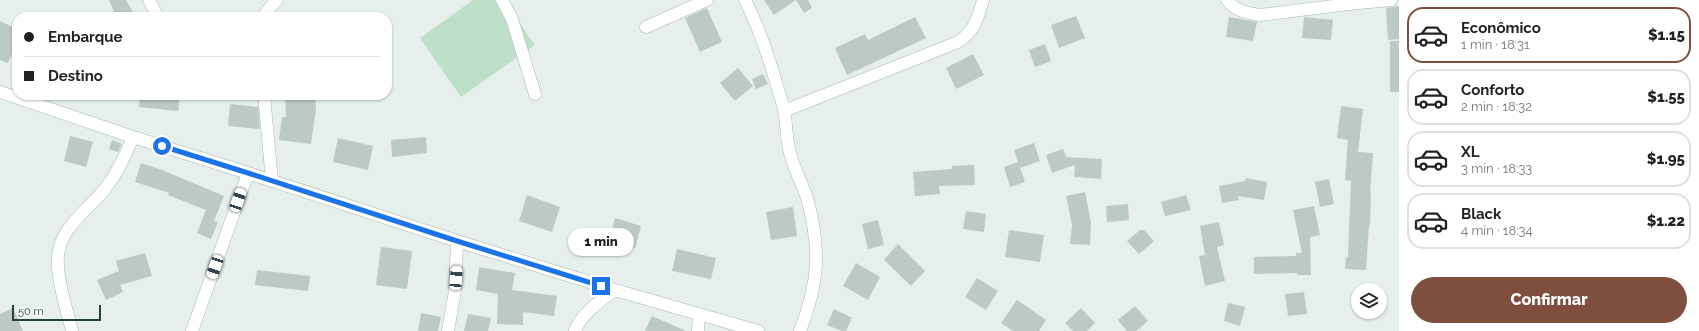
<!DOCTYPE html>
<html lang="pt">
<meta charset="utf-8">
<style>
:root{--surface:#fff;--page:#f2f2f2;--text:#222;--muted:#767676;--line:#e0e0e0;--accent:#804e3d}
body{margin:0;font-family:Raleway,sans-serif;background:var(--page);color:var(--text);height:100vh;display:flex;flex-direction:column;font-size:15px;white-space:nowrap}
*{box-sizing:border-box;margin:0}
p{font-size:13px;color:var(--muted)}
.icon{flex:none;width:22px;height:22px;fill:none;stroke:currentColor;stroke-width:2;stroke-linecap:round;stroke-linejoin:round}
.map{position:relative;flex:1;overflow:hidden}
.drawer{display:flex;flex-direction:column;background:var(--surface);width:300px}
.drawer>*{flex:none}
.hud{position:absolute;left:12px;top:12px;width:380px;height:88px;border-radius:16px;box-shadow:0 1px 3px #0004;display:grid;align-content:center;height:88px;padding:0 12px;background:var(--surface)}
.buttons{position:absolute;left:1351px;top:283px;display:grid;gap:8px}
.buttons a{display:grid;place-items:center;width:36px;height:36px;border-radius:50%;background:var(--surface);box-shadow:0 1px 3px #0004;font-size:20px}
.scale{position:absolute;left:12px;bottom:10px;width:89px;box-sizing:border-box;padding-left:4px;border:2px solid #24423a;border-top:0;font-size:11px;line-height:14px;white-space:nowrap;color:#24423a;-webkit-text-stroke:3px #f7fbf9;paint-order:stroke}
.end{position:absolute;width:18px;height:18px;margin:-9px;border:5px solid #1a73e8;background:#fff;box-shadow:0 0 0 2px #fff}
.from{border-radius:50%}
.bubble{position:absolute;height:28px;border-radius:14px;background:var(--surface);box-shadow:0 1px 3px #0004;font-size:13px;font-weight:800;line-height:28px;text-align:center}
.car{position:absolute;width:12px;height:24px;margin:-12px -6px;border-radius:5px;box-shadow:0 0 3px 1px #0007;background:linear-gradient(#fff 24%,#345 0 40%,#fff 0 76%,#345 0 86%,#fff 0)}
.hud b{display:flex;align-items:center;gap:14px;height:38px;font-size:15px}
.hud b+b{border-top:1px solid var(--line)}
.hud i{width:10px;height:10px;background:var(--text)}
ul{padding:7px 0 0;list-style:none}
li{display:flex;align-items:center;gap:12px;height:56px;margin:0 8px 6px;padding:0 4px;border:2px solid var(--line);border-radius:16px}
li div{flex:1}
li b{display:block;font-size:15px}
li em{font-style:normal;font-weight:800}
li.on{border-color:var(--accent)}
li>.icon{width:36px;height:36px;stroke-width:1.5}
.action{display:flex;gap:8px;margin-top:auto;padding:8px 12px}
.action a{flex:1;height:46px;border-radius:24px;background:var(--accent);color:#fff;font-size:16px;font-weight:800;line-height:46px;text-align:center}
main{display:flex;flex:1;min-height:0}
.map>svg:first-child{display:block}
.green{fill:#bfe0c8}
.building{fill:#bbcac4}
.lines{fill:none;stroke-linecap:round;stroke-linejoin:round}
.street-casing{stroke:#a8b8b2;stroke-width:13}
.street{stroke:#fff;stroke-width:12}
.route{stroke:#1a73e8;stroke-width:5}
</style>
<main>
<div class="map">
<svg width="1399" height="331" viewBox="0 0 1399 331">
<rect width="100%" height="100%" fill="#e6efeb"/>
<path class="green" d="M473,0H503L535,45L461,97L420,38Z"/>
<path class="building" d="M109,0H126L136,17H116Z
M764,0H796L774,15Z
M796,0H808L812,8L804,13Z
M1399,6V39L1388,40L1386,8Z
M707,8L722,42L700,52L685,18Z
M1076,16L1085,38L1059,48L1051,25Z
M915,17L926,38L847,75L835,48L865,34L868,40Z
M1229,17L1257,22L1253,41L1226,37Z
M1304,17L1333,20L1331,40L1302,38Z
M0,21L17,29V42L8,63L0,60Z
M1390,41H1399V92H1390Z
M1045,44L1051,61L1035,67L1029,50Z
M973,54L984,75L956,89L946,68Z
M738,68L753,86L735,101L720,83Z
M763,74L768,84L756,89L752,79Z
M140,95H180L178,111L139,107Z
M285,95H315L316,109L311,144L279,140L282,117H286Z
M230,104L258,107L260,129L228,126Z
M1341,106L1363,109L1358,152L1373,153L1370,193H1371L1370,225H1369L1366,270L1345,269L1346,257H1348L1351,181L1345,180L1348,140L1337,138Z
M70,136L93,142L86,167L64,161Z
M426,137L427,153L392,157L391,140Z
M338,138L373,146L368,170L333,162Z
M112,140L122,144L118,152L109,149Z
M1034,143L1040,161L1020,168L1014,150Z
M1063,149L1066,157L1102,159L1101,179L1074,177L1075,165L1052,173L1046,155Z
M1018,162L1025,182L1010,187L1004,167Z
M141,163L162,170L224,196L214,221L218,222L211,239L197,233L206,210L168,195L169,193L135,182Z
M974,165L975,185L939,186L940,194L915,196L913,172L952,169V166Z
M1246,178L1267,182L1264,200L1238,196L1239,200L1222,203L1219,186L1245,181Z
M1329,179L1334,204L1320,207L1315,182Z
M1085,192L1091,223L1090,245L1070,244L1072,225L1066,196Z
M527,195L560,207L552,232L519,221Z
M1186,195L1191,210L1165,216L1161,202Z
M1128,204L1129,220L1107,222L1106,206Z
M1314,206L1320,235L1310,237L1311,275H1297V273L1254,274V257L1296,256V253H1302L1293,210Z
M793,207L797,236L771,240L766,212Z
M966,211L986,214L984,232L963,229Z
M615,218L641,226L635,248L609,241Z
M878,220L884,245L868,249L862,224Z
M1219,222L1224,245L1217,247L1225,281L1205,286L1199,256L1205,255L1200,226Z
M1009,230L1044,235L1040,262L1005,257Z
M1140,230H1144L1154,241L1139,254L1127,241Z
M898,244L925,271L911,286L884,260Z
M381,247L412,251L407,289L376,285Z
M677,249L716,258L711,279L672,271Z
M145,253L152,276L120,285L123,292L106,300L97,280L119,271L116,261Z
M856,263L880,277L868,300L843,286Z
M479,267L515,273L512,290L557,296L554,316L523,312V325L497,324L498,294L476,290Z
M257,270L310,276L308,291L255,285Z
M977,278L998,291L986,310L965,297Z
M1304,292L1307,314L1288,316L1285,294Z
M1017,300L1046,320L1039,331H1013L1001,323Z
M1228,303L1245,307L1240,326L1224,321Z
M1135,306L1148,321L1136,331H1127L1118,320Z
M13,308L23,331H0V314Z
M1081,308L1095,323L1087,331H1073L1065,323Z
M834,309L852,318L846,331H842L827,325Z
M421,313L441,317L438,331H418Z
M468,314L491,318L488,331H464Z
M652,316L686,331H645Z"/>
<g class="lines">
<defs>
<path id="street" d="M149,0L158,17
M502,0L512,19L535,94
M745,0C758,25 767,52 775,79C778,90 782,100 784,111C787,125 786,139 790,153C794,169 802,183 807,198C821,248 819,283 800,331
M1227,0C1235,11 1247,13 1260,15L1358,3L1391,0
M264,17L267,11L277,0
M646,27L707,0
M0,92L133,137L248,173L457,241L615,290L758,331
M264,95L272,181
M784,111L958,42C974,32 978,18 983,0
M72,331C67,310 56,277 58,256C60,228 87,211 104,190C117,174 125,156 133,137
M192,331L248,173
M448,331L455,291L457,241
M575,331C582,313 600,301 615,290
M698,331L699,315"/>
</defs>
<use href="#street" class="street-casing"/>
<use href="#street" class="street"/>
</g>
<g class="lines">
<path class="route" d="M162,146L248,173L457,241L601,286"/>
</g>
</svg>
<div class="buttons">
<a><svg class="icon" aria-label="layers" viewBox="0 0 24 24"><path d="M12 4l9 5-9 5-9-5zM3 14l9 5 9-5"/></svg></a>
</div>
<div class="scale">50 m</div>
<i class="end from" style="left:162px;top:146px"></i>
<i class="end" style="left:601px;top:286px"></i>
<div class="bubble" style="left:568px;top:228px;width:66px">1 min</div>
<i class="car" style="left:238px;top:200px;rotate:19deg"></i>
<i class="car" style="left:215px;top:267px;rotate:199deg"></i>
<i class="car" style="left:456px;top:278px;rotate:4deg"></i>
<div class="hud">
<b><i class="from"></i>Embarque</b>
<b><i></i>Destino</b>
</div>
</div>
<section class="drawer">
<ul>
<li class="on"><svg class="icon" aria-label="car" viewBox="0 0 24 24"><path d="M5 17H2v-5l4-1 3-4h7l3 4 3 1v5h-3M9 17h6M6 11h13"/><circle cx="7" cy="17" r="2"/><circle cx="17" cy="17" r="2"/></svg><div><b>Econômico</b><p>1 min · 18:31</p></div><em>$1.15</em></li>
<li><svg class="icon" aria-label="car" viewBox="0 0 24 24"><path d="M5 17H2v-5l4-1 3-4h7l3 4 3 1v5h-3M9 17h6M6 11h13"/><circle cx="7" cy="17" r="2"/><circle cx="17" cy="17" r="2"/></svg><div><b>Conforto</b><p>2 min · 18:32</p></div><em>$1.55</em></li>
<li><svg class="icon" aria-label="car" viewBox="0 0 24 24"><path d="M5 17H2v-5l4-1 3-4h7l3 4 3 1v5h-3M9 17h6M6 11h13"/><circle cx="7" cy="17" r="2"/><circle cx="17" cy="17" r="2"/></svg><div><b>XL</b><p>3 min · 18:33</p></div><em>$1.95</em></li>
<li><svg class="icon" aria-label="car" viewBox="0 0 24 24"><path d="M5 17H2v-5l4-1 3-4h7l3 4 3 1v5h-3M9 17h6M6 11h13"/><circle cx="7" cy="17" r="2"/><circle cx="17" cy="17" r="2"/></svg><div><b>Black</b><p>4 min · 18:34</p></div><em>$1.22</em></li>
</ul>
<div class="action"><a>Confirmar</a></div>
</section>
</main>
